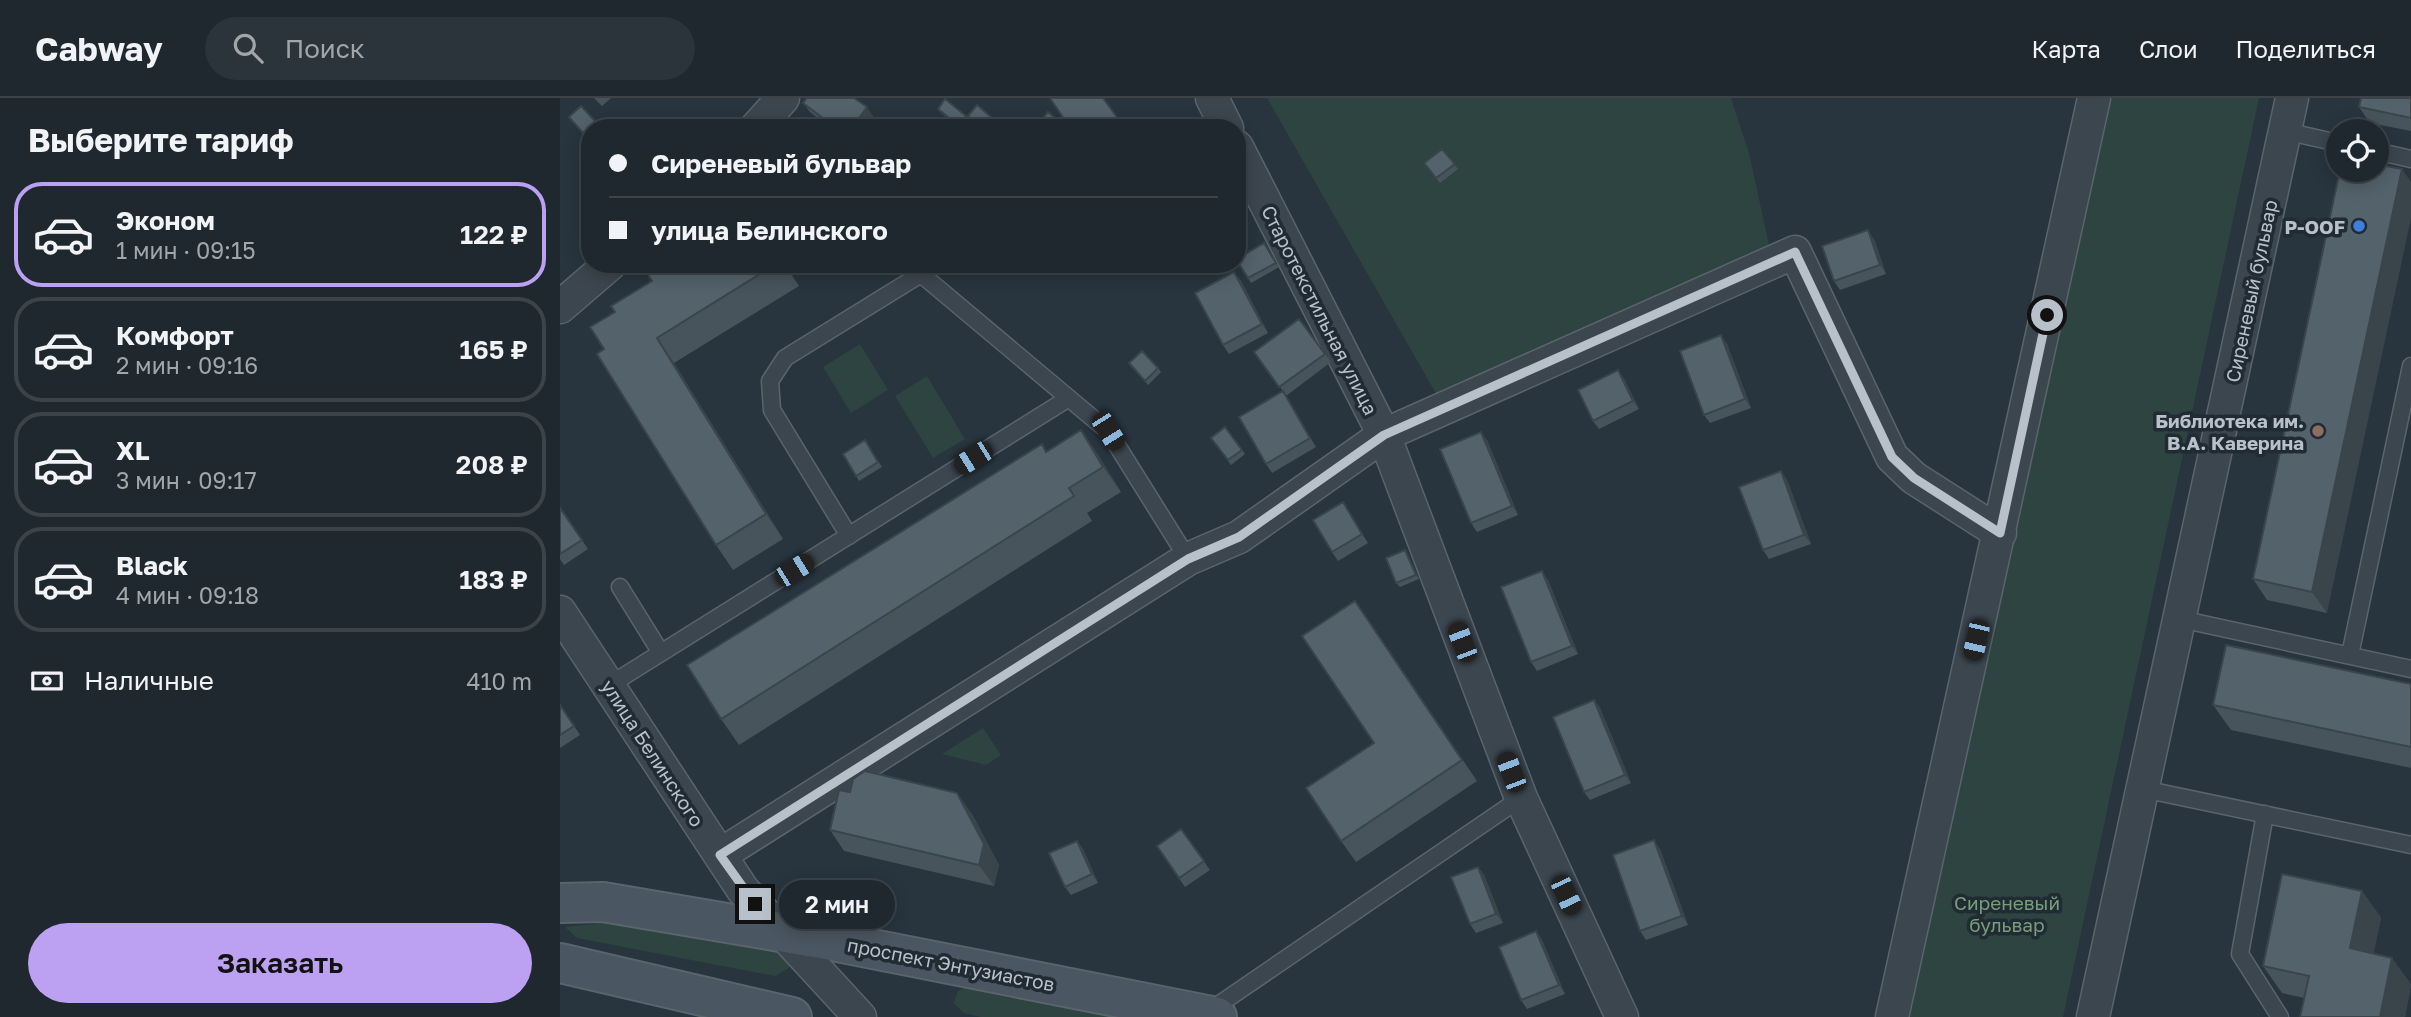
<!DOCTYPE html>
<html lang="ru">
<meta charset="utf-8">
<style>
:root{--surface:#1e282e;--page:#2b343a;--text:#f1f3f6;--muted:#a1a6aa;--line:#3c444a;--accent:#bca0f2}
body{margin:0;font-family:"Golos Text",sans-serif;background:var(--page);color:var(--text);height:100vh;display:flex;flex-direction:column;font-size:26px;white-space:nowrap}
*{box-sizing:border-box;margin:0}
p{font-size:23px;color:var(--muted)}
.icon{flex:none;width:38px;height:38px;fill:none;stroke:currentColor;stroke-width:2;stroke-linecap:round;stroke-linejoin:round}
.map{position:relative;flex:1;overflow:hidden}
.side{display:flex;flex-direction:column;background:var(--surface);width:560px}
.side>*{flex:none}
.hud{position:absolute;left:21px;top:21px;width:665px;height:154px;border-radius:28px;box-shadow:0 4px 18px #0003,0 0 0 2px var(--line);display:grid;align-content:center;height:154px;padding:0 28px;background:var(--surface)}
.buttons{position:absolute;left:1766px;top:21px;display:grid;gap:14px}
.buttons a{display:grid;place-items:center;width:63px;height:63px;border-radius:50%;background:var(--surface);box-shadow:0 4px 18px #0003,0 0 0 2px var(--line);font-size:35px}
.end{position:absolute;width:32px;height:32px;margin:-16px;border:9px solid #b8c1c9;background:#111;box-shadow:0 0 0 4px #111}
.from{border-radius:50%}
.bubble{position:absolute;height:49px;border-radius:24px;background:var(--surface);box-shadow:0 4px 18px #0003,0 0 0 2px var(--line);font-size:23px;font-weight:600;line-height:49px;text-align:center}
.car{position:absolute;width:21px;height:42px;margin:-21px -10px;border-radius:9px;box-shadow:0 0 5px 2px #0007;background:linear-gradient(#222 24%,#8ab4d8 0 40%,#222 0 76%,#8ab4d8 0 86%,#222 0)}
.hud b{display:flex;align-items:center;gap:24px;height:66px;font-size:26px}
.hud b+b{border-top:2px solid var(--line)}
.hud i{width:18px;height:18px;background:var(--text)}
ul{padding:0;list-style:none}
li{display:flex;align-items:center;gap:21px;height:105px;margin:0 14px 10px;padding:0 14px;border:4px solid var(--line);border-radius:28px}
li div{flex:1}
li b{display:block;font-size:26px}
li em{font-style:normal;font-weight:600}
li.current{border-color:var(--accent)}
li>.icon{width:63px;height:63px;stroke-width:1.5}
h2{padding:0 28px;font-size:32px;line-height:84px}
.pay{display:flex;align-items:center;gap:18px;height:77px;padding:0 28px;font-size:26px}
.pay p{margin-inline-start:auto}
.cta{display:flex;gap:14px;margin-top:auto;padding:14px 28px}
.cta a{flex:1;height:80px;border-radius:42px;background:var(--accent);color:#111;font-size:28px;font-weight:600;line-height:80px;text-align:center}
header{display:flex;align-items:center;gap:42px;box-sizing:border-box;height:98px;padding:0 35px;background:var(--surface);border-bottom:2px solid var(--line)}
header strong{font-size:33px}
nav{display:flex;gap:38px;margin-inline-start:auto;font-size:24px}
.search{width:490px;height:63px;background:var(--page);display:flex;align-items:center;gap:18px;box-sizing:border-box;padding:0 24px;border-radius:38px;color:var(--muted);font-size:26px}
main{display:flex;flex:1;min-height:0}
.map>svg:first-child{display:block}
.green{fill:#2d4441}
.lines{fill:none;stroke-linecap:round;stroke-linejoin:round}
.service-casing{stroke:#5a646c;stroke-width:19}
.minor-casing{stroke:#5a646c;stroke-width:35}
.secondary-casing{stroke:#5a646c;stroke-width:42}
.service{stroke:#3c464f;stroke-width:16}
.minor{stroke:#3c464f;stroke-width:32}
.secondary{stroke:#4a5661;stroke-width:38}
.wall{fill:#47545c}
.shaded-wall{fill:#3a454b}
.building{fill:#53626b;stroke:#3a454b;stroke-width:2}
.route{stroke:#b8c1c9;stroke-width:9}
.shop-dot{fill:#3f7fe0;stroke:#212b34;stroke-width:2.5}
.education-dot{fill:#8d6e63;stroke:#212b34;stroke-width:2.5}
.labels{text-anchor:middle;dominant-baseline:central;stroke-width:7;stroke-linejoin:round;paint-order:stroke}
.poi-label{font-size:19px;font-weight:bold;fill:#b8c1c9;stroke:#212b34;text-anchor:end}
.street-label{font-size:19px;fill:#b8c1c9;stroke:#212b34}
.park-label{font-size:19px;fill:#789d7b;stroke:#212b34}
</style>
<header>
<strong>Cabway</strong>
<div class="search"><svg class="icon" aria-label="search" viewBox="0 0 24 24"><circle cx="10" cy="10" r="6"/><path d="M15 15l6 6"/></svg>Поиск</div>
<nav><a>Карта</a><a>Слои</a><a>Поделиться</a></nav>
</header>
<main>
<section class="side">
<h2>Выберите тариф</h2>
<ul>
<li class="current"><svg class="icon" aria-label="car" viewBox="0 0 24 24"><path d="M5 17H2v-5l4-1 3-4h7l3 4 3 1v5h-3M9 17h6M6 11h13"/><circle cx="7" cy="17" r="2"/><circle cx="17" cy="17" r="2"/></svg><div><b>Эконом</b><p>1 мин · 09:15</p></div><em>122 ₽</em></li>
<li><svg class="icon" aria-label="car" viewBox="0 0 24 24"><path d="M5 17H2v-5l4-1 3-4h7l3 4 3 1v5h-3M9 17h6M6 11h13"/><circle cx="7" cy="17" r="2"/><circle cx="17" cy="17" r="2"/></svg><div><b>Комфорт</b><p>2 мин · 09:16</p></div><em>165 ₽</em></li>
<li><svg class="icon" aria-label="car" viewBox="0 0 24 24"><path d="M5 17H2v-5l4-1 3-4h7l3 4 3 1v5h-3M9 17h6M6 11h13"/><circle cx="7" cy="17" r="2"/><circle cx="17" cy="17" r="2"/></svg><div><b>XL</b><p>3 мин · 09:17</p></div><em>208 ₽</em></li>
<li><svg class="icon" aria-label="car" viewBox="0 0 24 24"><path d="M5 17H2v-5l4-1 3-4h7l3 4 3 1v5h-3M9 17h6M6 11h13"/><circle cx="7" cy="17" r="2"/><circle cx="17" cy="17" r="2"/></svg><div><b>Black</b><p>4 мин · 09:18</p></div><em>183 ₽</em></li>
</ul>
<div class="pay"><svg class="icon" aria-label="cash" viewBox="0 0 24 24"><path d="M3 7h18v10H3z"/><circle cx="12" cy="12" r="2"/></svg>Наличные<p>410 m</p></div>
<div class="cta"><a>Заказать</a></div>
</section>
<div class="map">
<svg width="1851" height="919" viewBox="0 0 1851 919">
<rect width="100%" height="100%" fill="#28353e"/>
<path class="green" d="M707,0H1171L1189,55L1209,147L878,299Z
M1544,0H1699L1503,919H1345Z
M300,246L328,292L291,315L263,269Z
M367,278L405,341L373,360L335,298Z
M423,630L441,657L426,667L382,656Z
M56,824L218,847L229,860V870L215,878L17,840L5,829Z
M409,888L550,919H421L404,915L394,905L398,893Z"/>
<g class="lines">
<defs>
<path id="service" d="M1725,33L1778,45
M1816,53L1851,61
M349,166L548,333L628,461
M289,438L212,312L210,283L225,260L361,176
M60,489L101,555
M1620,521L1851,571
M1790,557L1851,268
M48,588L509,300
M1583,691L1851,747
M1705,716L1680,856L1720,919
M661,919V905L961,700"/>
<path id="minor" d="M652,0L667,30
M196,30L223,0
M677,49L824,337L961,700L1062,919
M0,209L50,166
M0,514L183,792L300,919
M160,757L628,461L679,439L824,337L1235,154L1332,359L1354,380L1440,435
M1332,919L1534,0
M1533,919L1732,0"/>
<path id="secondary" d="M0,805L43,804L267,842L657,919
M0,865L232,919"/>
</defs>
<use href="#service" class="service-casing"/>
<use href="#minor" class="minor-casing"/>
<use href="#secondary" class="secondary-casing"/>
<use href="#service" class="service"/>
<use href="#minor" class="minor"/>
<use href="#secondary" class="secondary"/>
</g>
<path class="wall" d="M34,0H51L42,8Z
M543,0L564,30H510Z
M1851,0V33L1810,25L1799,9Z
M243,5L313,18L305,30H270L250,14Z
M378,11L406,18L410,22L404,30H399L381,15Z
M9,19L37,25L40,29L30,30V39L28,41Z
M882,51L898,71L880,85L864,65Z
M1780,72L1767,515L1707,502L1693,481Z
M1314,141L1326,176L1280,192L1274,183Z
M704,145L719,169L691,185L677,163Z
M101,166H225L239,188L114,265L223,441L173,472L156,447L44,251L55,214L92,183Z
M674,174L681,183L708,235L669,256L663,247Z
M739,221L771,264L726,298L756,349L712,375L706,366L723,293L694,254Z
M1167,246L1191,310L1150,325L1144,317Z
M569,265L598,270L601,274L588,287Z
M1058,272L1064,281L1079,311L1039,331L1033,323Z
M665,329L685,356L671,367L651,340Z
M521,332L538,357L561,394L527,415L532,423L179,647L161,621L487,353Z
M305,342L322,369L299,383L283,356Z
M927,342L958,417L917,434L911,425Z
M1221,373L1227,382L1251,446L1209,461L1203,452Z
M783,404L808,445L778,463L772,454Z
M0,409L28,451L4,467L0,461Z
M845,452L848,457L859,481L840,489L836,485Z
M988,482L1018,556L977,573L971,564Z
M810,524L917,683L796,764L781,743L814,645Z
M1851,586V670L1671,632L1653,607Z
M1034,602L1040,610L1071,685L1030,702L1024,694Z
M0,606L20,637L0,650Z
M290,694L412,716L439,767L434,788L284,753L270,732Z
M621,731L650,772L625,789L597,748Z
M517,743L523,751L538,785L511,797L505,789Z
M1100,751L1128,827L1086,842L1080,833Z
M918,769L924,777L943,825L916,835L910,826Z
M1802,793L1821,820L1813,856L1851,886L1845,919H1740L1744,900L1722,895L1703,868Z
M976,833L982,842L1005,896L967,911L961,902Z"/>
<path class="shaded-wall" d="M307,9L313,18L305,30H292Z
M406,18L410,22L404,30H400L399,28Z
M1842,71L1851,84V120L1767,515L1752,494Z
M1308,132L1314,141L1326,176L1320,167Z
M223,166H225L239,188Z
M674,174L681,183L708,235L702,226Z
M1161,237L1167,246L1191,310L1185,301Z
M97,240L114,265L223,441L206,416Z
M1058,272L1064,281L1079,311L1073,303Z
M723,293L729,302L756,349L750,340Z
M521,332L538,357L561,394L543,369Z
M921,334L927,342L958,417L952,408Z
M1221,373L1227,382L1251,446L1244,437Z
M845,452L848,457L859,481L856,477Z
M982,473L988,482L1018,556L1012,548Z
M1034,602L1040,610L1071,685L1065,677Z
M397,695L412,716L439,767L434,788L419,767Z
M1094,742L1100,751L1128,827L1122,818Z
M517,743L523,751L538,785L532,776Z
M918,769L924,777L943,825L936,816Z
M1802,793L1821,820L1809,878L1790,850Z
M976,833L982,842L1005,896L999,887Z
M1832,860L1851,886L1845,919H1820Z"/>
<path class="building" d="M247,0H294L307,9L292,30H276L243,5Z
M490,0H543L559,22L548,30H510Z
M1801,0H1851V20L1799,9Z
M385,1L406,18L399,28L378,11Z
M417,7L439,26L436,30H422L408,18Z
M21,8L37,25L31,30H30V31L24,36L9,19Z
M488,14L502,26L499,30H475Z
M882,51L895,66L876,80L864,65Z
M1816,66L1842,71L1752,494L1693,481L1780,72H1816Z
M1308,132L1320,167L1274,183L1262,148Z
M704,145L716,165L688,180L677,163V161Z
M101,166H216L97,240L206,416L156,447L37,256L44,251L30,229L55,214L51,208L92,183L87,175Z
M674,174L702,226L663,247L635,195Z
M739,221L765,256L719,289L694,254Z
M1161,237L1185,301L1144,317L1120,253Z
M582,253L598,270L585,283L569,265Z
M1058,272L1073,303L1033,323L1018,292Z
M723,293L750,340L706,366L679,319Z
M665,329L682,352L668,362L651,340Z
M521,332L543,369L509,390L514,398L161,621L127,567L482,346L486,354Z
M921,334L952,408L911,425L880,351Z
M305,342L318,364L296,378L283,356Z
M1221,373L1244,437L1203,452L1179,389Z
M783,404L802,436L772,454L753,422Z
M0,410L22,442L0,456Z
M845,452L856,477L836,485L826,460Z
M982,473L1012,548L971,564L941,489Z
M795,503L902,662L781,743L746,690L814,645L742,538Z
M1666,547L1851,586V649L1653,607Z
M1034,602L1065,677L1024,694L993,619Z
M0,607L14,628L0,637Z
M305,673L397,695L424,746L419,767L270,732L279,692L290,694L293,681Z
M621,731L644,763L619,780L597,748Z
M1094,742L1122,818L1080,833L1053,757Z
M517,743L532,776L505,789L489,755Z
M918,769L936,816L910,826L891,779Z
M1722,776L1802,793L1790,850L1832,860L1820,919H1740L1749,878L1703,868Z
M976,833L999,887L961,902L939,849Z"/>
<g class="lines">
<path class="route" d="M195,806L160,757L628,461L679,439L824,337L1235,154L1332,359L1354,380L1440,435L1487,217"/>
</g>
<circle class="shop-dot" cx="1799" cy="128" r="7"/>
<circle class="education-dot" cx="1758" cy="333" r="7"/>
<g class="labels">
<g class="poi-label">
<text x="1785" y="128">P-OOF</text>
<text x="1744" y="322">Библиотека им.<tspan x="1744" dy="22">В.А. Каверина</tspan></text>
</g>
<g class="street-label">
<text transform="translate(1691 193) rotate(-78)">Сиреневый бульвар</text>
<text transform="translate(760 212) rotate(63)">Старотекстильная улица</text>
<text transform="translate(93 655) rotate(57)">улица Белинского</text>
<text transform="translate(391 866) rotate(11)">проспект Энтузиастов</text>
</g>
<g class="park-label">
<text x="1447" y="804">Сиреневый<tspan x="1447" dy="22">бульвар</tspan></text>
</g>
</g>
</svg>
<div class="buttons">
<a><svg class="icon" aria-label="locate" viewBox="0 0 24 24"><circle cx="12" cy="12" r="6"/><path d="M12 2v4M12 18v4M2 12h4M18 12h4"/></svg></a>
</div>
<i class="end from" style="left:1487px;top:217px"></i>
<i class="end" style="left:195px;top:806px"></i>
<div class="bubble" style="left:219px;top:782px;width:116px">2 мин</div>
<i class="car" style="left:548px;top:333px;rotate:148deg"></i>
<i class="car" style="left:413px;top:360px;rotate:238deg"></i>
<i class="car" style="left:234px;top:472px;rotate:58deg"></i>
<i class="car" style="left:1416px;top:542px;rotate:193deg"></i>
<i class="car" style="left:902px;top:544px;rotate:339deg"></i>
<i class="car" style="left:951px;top:674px;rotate:339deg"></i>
<i class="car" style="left:1006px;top:797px;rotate:155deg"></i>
<div class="hud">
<b><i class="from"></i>Сиреневый бульвар</b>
<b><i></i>улица Белинского</b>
</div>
</div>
</main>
